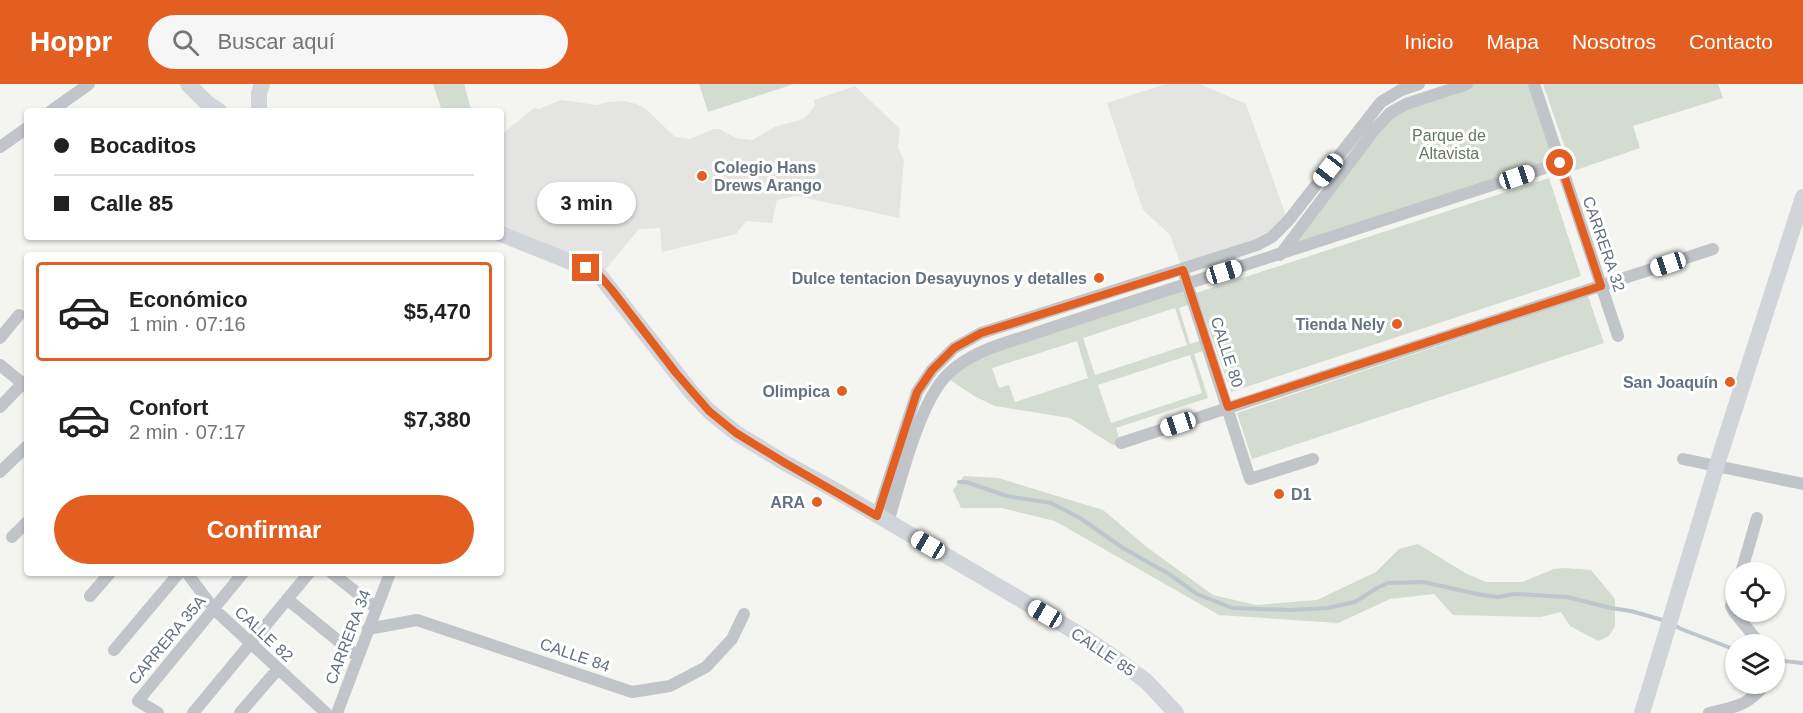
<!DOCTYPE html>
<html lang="es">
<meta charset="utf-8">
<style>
:root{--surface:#fff;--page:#f6f6f6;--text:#202124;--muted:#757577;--line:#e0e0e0;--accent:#e35f21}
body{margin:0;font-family:Helvetica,sans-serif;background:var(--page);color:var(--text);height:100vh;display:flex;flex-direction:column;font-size:22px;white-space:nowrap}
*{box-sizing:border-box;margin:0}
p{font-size:20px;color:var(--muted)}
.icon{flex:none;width:33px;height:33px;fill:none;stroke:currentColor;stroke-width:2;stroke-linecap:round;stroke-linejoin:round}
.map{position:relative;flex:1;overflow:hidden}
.drawer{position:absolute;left:24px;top:168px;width:480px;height:324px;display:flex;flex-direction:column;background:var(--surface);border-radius:6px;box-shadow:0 2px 4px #0004}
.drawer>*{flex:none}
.banner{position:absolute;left:24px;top:24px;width:480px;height:132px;border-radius:6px;box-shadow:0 2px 4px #0004;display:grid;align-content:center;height:132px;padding:0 30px;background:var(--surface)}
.buttons{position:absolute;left:1725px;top:478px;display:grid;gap:12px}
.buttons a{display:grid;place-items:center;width:60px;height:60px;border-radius:50%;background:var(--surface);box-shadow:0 2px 4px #0004;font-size:30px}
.end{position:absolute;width:27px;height:27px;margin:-14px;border:8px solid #e35f21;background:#fff;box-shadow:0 0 0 3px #fff}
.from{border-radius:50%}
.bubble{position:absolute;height:42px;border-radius:21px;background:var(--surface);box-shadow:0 2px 4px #0004;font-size:20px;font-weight:700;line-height:42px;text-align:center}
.car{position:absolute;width:18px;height:36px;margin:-18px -9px;border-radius:8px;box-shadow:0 0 4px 2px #0007;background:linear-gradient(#fff 24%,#345 0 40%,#fff 0 76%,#345 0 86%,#fff 0)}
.banner b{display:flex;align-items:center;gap:21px;height:57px;font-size:22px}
.banner b+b{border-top:2px solid var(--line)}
.banner i{width:15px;height:15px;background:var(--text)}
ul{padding:10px 0 0;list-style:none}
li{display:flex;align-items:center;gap:18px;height:99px;margin:0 12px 9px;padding:0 18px;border:3px solid transparent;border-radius:6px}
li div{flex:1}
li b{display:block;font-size:22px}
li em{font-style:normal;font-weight:700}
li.active{border-color:var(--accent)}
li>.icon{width:54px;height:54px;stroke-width:1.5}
.primary-button{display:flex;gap:12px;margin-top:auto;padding:12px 30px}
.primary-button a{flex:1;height:69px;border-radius:36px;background:var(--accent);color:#fff;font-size:24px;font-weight:700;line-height:69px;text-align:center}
header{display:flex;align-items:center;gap:36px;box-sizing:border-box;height:84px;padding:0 30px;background:var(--accent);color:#fff}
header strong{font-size:28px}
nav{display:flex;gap:33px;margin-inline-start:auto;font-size:21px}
.search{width:420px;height:54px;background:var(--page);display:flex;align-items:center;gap:15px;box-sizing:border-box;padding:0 21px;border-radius:33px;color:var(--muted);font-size:22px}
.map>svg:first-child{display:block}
.built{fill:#e4e5e3}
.green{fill:#d4dbd1;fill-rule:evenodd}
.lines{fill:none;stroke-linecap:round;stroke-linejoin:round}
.stream{stroke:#bcc6cc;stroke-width:4}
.street{stroke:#c1c4c8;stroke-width:12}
.secondary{stroke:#d1d5da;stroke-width:16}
.route{stroke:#e35f21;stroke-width:8}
.poi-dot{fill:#e35f21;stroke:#fff;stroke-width:2}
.labels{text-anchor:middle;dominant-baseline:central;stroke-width:6;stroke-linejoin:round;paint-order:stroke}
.park-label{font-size:16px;fill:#647861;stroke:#fff}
.poi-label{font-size:16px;font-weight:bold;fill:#637181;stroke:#fff;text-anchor:end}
.street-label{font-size:16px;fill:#637181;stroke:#fff}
</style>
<header>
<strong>Hoppr</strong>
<div class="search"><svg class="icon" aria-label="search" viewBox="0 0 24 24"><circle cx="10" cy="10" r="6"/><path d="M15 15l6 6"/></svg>Buscar aquí</div>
<nav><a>Inicio</a><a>Mapa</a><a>Nosotros</a><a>Contacto</a></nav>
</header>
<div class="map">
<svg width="1803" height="629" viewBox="0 0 1803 629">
<rect width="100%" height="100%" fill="#f4f4f0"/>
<path class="built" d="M1166,0H1200L1246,20L1288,137L1272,153L1183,186L1170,151L1143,126L1107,19Z
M855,2L900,45L898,64L904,76L899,134L797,112L777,116L772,139L746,137L736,150L662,168L660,144L639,145L600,192L501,150V51L534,24L539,25L561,16L597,21L608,18L624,17L636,20L646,25L675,53L690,55L714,45H719L736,54L752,56L775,43L803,35L809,30L815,21L814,16Z"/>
<path class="green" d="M433,0H464L471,25L464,27H442Z
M699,0H794L708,28Z
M1467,0H1534L1560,79L1280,171L1390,29Z
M1543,0H1718L1723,14L1633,42L1640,64L1573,87Z
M1549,94L1581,192L1231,308L1196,209Z
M1187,200L1194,219L1179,224L1190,260L1206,255L1209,265L1194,270L1208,314L1116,344L1121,359L1113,361L1070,334L995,322L974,312L946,293L965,276ZM1175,224L1187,261L1095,291L1083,254ZM1077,257L1088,294L1015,318L1009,301L999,304L992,284ZM1190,271L1202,309L1111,339L1098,301Z
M1588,212L1604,259L1252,375L1237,329Z
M964,392L998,394L1103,426L1148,464L1213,511L1256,521L1317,516L1376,488L1399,465L1418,460L1467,490L1486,498H1522L1554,485L1565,484L1591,486L1615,515V542L1609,552L1598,557L1570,542L1561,528L1541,533L1453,531L1434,510L1390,515L1338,539L1219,531L1055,437L1002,424H961L953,406Z"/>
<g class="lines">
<path class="stream" d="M959,398H966L1007,412L1051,419L1080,434L1123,464L1169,490L1197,510L1232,524L1290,526L1327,524L1355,518L1377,504L1388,499L1423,498L1482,511L1498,513L1514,510L1567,513L1611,524L1631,527L1666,537
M1672,540L1681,545L1736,566
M1774,576L1803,579"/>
<path class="street" d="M1534,0L1618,252
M51,27L89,0
M0,63L27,44
M1280,171L1375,45L1390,29L1406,20L1467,0
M1185,193L1250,395L1313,375
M0,254L19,231
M0,281L27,303
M0,323L23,299
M1121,359L1713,165
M1683,375L1803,400
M0,388L27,362
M877,432L917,308L932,286L954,264L981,249L1257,161L1272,153L1288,137L1381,18L1401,6L1419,0
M888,438C900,399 919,319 947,291C971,267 1005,259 1036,249C1071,237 1106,226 1140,215C1280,170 1420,125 1560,79
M12,453L27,438
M187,489L214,525L326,629
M332,489L376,524
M1741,489L1757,434
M1736,507L1731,522L1734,528L1761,561
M90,512L110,489
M287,515L358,573
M368,545L417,536L632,608L670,602L706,583L732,555L744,530
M114,566L179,489
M158,629L138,617L243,489
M193,629L309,489
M240,629L278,585
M337,629L390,489
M1709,629C1735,623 1748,622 1765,600"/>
<path class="secondary" d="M188,0L206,18L219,27
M259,27V9L262,0
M501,150L586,184L600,192L692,309L709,327L736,349L785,379L833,405L1084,553L1115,574L1147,598L1176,629
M1642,629L1720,371L1803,113"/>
</g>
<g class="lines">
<path class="route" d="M586,184L600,192L612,206L676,289L709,327L736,349L785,379L877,432L917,308L932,286L954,264L981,249L1183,186L1228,323L1601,202L1560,79"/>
</g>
<g class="poi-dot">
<circle cx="702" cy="92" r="6"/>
<circle cx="1099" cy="194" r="6"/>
<circle cx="1397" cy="240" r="6"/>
<circle cx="1730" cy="298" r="6"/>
<circle cx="842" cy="307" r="6"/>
<circle cx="1279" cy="410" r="6"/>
<circle cx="817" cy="418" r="6"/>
</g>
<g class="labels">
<g class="park-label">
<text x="1449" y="51">Parque de<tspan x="1449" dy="18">Altavista</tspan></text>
</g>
<g class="poi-label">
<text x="714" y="83" text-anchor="start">Colegio Hans<tspan x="714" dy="18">Drews Arango</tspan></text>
<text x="1087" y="194">Dulce tentacion Desayuynos y detalles</text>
<text x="1385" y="240">Tienda Nely</text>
<text x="1718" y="298">San Joaquín</text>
<text x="830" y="307">Olimpica</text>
<text x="1291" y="410" text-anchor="start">D1</text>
<text x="805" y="418">ARA</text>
</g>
<g class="street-label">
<text transform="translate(1604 160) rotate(71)">CARRERA 32</text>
<text transform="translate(1227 268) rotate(72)">CALLE 80</text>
<text transform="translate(264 550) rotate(43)">CALLE 82</text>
<text transform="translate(348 553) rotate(-69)">CARRERA 34</text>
<text transform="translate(167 556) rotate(-50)">CARRERA 35A</text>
<text transform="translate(1103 568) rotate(34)">CALLE 85</text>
<text transform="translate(575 571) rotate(19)">CALLE 84</text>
</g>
</g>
</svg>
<div class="buttons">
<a><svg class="icon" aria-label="locate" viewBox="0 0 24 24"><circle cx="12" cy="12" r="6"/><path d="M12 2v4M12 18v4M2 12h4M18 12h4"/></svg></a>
<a><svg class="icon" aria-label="layers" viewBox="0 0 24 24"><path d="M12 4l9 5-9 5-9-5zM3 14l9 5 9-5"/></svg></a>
</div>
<i class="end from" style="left:1560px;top:79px"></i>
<i class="end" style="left:586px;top:184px"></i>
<div class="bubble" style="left:537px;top:98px;width:99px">3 min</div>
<i class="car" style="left:1328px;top:86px;rotate:218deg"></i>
<i class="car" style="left:1517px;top:93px;rotate:72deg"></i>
<i class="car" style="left:1668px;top:180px;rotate:252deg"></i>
<i class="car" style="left:1224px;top:188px;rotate:73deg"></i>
<i class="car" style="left:1178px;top:340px;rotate:252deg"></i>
<i class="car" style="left:928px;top:461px;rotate:300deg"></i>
<i class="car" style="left:1045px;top:530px;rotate:300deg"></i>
<div class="banner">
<b><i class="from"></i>Bocaditos</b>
<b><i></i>Calle 85</b>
</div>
<section class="drawer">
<ul>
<li class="active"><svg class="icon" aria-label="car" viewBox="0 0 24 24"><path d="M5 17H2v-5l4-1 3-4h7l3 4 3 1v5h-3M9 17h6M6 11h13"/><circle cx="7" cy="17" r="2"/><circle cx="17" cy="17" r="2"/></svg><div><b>Económico</b><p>1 min · 07:16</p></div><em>$5,470</em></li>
<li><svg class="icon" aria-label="car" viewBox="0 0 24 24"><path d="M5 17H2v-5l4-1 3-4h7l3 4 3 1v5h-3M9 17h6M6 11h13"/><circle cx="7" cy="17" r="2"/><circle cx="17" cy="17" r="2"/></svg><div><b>Confort</b><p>2 min · 07:17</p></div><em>$7,380</em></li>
</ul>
<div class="primary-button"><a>Confirmar</a></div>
</section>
</div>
